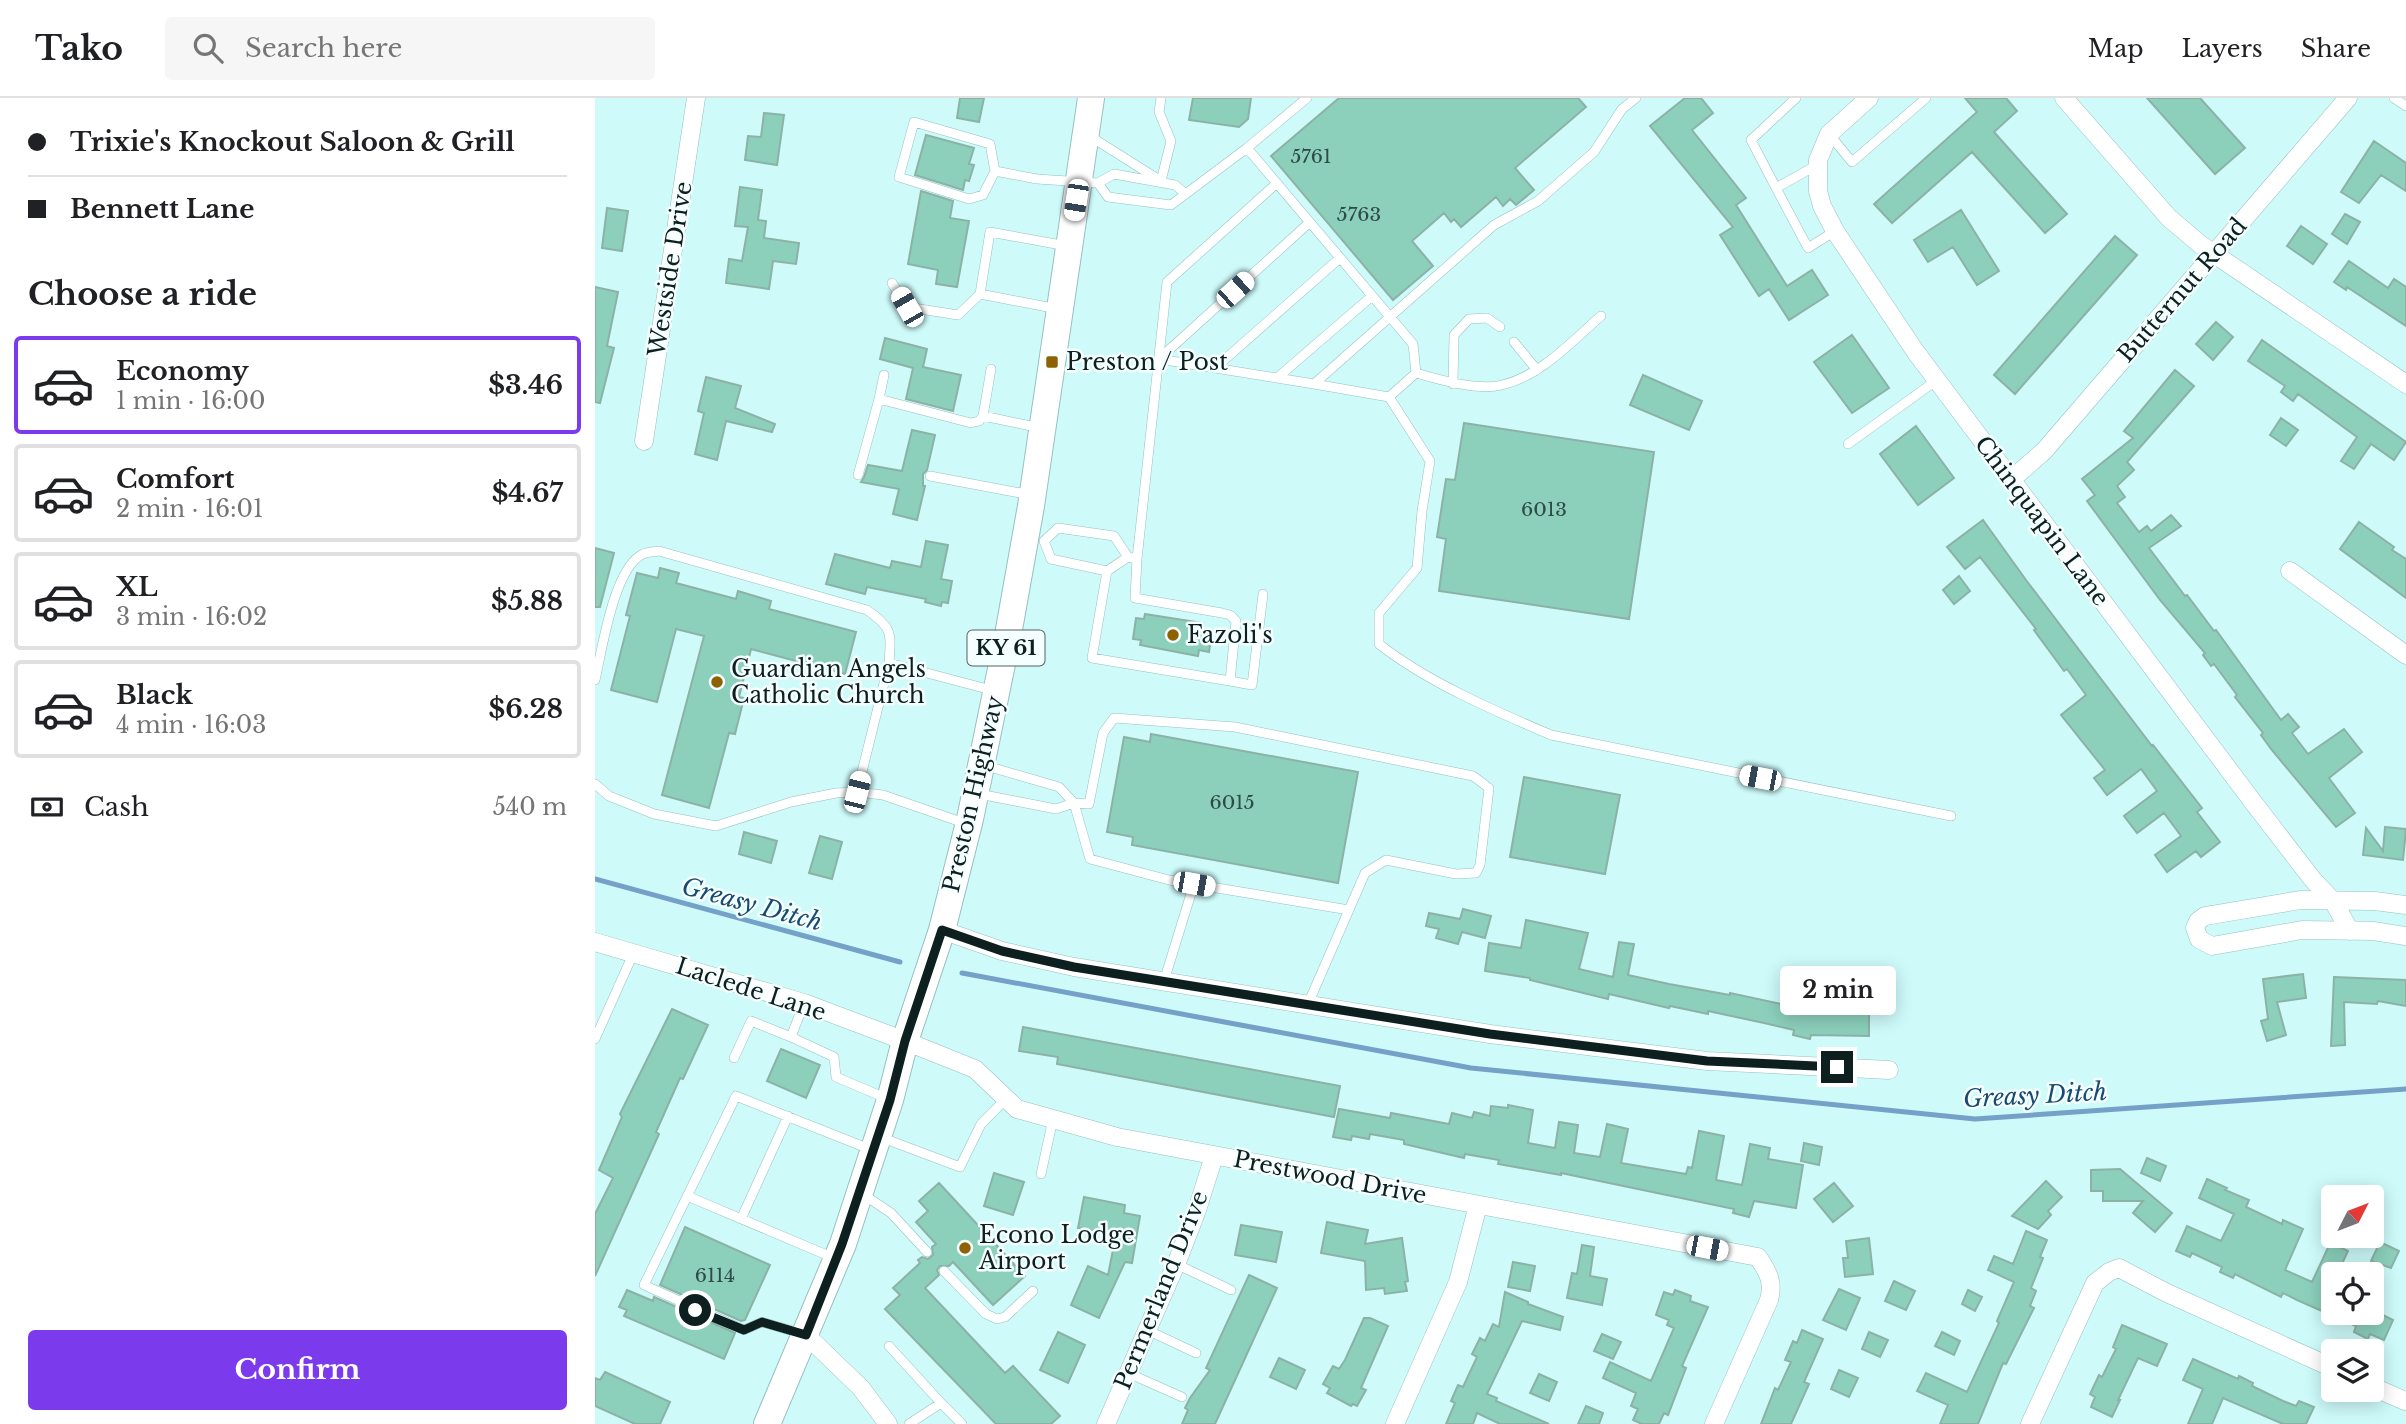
<!DOCTYPE html>
<meta charset="utf-8">
<style>
:root{--surface:#fff;--page:#f6f6f6;--text:#202124;--muted:#757577;--line:#e0e0e0;--accent:#7c3aed}
body{margin:0;font-family:"Libre Baskerville",serif;background:var(--page);color:var(--text);height:100vh;display:flex;flex-direction:column;font-size:26px;white-space:nowrap}
*{box-sizing:border-box;margin:0}
p{font-size:23px;color:var(--muted)}
.icon{flex:none;width:38px;height:38px;fill:none;stroke:currentColor;stroke-width:2;stroke-linecap:round;stroke-linejoin:round}
.map{position:relative;flex:1;overflow:hidden}
.details{display:flex;flex-direction:column;background:var(--surface);width:595px}
.details>*{flex:none}
.banner{display:grid;align-content:center;height:154px;padding:0 28px;background:var(--surface)}
.needle{width:46px;rotate:48deg}
.buttons{position:absolute;left:1726px;top:1087px;display:grid;gap:14px}
.buttons a{display:grid;place-items:center;width:63px;height:63px;border-radius:7px;background:var(--surface);box-shadow:0 4px 18px #0003;font-size:35px}
.end{position:absolute;width:32px;height:32px;margin:-16px;border:9px solid #0e1f1f;background:#fff;box-shadow:0 0 0 4px #fff}
.from{border-radius:50%}
.bubble{position:absolute;height:49px;border-radius:7px;background:var(--surface);box-shadow:0 4px 18px #0003;font-size:23px;font-weight:700;line-height:49px;text-align:center}
.car{position:absolute;width:21px;height:42px;margin:-21px -10px;border-radius:9px;box-shadow:0 0 5px 2px #0007;background:linear-gradient(#fff 24%,#345 0 40%,#fff 0 76%,#345 0 86%,#fff 0)}
.banner b{display:flex;align-items:center;gap:24px;height:66px;font-size:26px}
.banner b+b{border-top:2px solid var(--line)}
.banner i{width:18px;height:18px;background:var(--text)}
ul{padding:0;list-style:none}
li{display:flex;align-items:center;gap:21px;height:98px;margin:0 14px 10px;padding:0 14px;border:4px solid var(--line);border-radius:7px}
li div{flex:1}
li b{display:block;font-size:26px}
li em{font-style:normal;font-weight:700}
li.active{border-color:var(--accent)}
li>.icon{width:63px;height:63px;stroke-width:1.5}
h2{padding:0 28px;font-size:32px;line-height:84px}
.pay{display:flex;align-items:center;gap:18px;height:77px;padding:0 28px;font-size:26px}
.pay p{margin-inline-start:auto}
.action{display:flex;gap:14px;margin-top:auto;padding:14px 28px}
.action a{flex:1;height:80px;border-radius:7px;background:var(--accent);color:#fff;font-size:28px;font-weight:700;line-height:80px;text-align:center}
header{display:flex;align-items:center;gap:42px;box-sizing:border-box;height:98px;padding:0 35px;background:var(--surface);border-bottom:2px solid var(--line)}
header strong{font-size:33px}
nav{display:flex;gap:38px;margin-inline-start:auto;font-size:24px}
.search{width:490px;height:63px;background:var(--page);display:flex;align-items:center;gap:18px;box-sizing:border-box;padding:0 24px;border-radius:7px;color:var(--muted);font-size:26px}
main{display:flex;flex:1;min-height:0}
.map>svg:first-child{display:block}
.lines{fill:none;stroke-linecap:round;stroke-linejoin:round}
.stream{stroke:#75a1c8;stroke-width:5}
.building{fill:#8cd0bc;stroke:#8cb2a6;stroke-width:2}
.service-casing{stroke:#96c0c1;stroke-width:10}
.minor-casing{stroke:#96c0c1;stroke-width:19}
.primary-casing{stroke:#96c0c1;stroke-width:28}
.service{stroke:#fff;stroke-width:9}
.minor{stroke:#fff;stroke-width:18}
.primary{stroke:#fff;stroke-width:26}
.route{stroke:#0e1f1f;stroke-width:9}
.poi-dot{fill:#8c6205;stroke:#f6ffff;stroke-width:2.5}
.labels{text-anchor:middle;dominant-baseline:central;stroke-width:5;stroke-linejoin:round;paint-order:stroke}
.number-label{font-size:19px;fill:#2e4b46}
.shield{fill:#f6ffff;stroke:#546262;stroke-width:2}
.shield-label{font-size:21px;font-weight:bold;fill:#0e1f1f}
.street-label{font-size:23px;fill:#0e1f1f;stroke:#f6ffff}
.poi-label{font-size:23px;fill:#0e1f1f;stroke:#f6ffff;text-anchor:start}
.water-label{font-size:24px;font-style:italic;fill:#184b71;stroke:#f6ffff}
</style>
<header>
<strong>Tako</strong>
<div class="search"><svg class="icon" aria-label="search" viewBox="0 0 24 24"><circle cx="10" cy="10" r="6"/><path d="M15 15l6 6"/></svg>Search here</div>
<nav><a>Map</a><a>Layers</a><a>Share</a></nav>
</header>
<main>
<section class="details">
<div class="banner">
<b><i class="from"></i>Trixie's Knockout Saloon &amp; Grill</b>
<b><i></i>Bennett Lane</b>
</div>
<h2>Choose a ride</h2>
<ul>
<li class="active"><svg class="icon" aria-label="car" viewBox="0 0 24 24"><path d="M5 17H2v-5l4-1 3-4h7l3 4 3 1v5h-3M9 17h6M6 11h13"/><circle cx="7" cy="17" r="2"/><circle cx="17" cy="17" r="2"/></svg><div><b>Economy</b><p>1 min · 16:00</p></div><em>$3.46</em></li>
<li><svg class="icon" aria-label="car" viewBox="0 0 24 24"><path d="M5 17H2v-5l4-1 3-4h7l3 4 3 1v5h-3M9 17h6M6 11h13"/><circle cx="7" cy="17" r="2"/><circle cx="17" cy="17" r="2"/></svg><div><b>Comfort</b><p>2 min · 16:01</p></div><em>$4.67</em></li>
<li><svg class="icon" aria-label="car" viewBox="0 0 24 24"><path d="M5 17H2v-5l4-1 3-4h7l3 4 3 1v5h-3M9 17h6M6 11h13"/><circle cx="7" cy="17" r="2"/><circle cx="17" cy="17" r="2"/></svg><div><b>XL</b><p>3 min · 16:02</p></div><em>$5.88</em></li>
<li><svg class="icon" aria-label="car" viewBox="0 0 24 24"><path d="M5 17H2v-5l4-1 3-4h7l3 4 3 1v5h-3M9 17h6M6 11h13"/><circle cx="7" cy="17" r="2"/><circle cx="17" cy="17" r="2"/></svg><div><b>Black</b><p>4 min · 16:03</p></div><em>$6.28</em></li>
</ul>
<div class="pay"><svg class="icon" aria-label="cash" viewBox="0 0 24 24"><path d="M3 7h18v10H3z"/><circle cx="12" cy="12" r="2"/></svg>Cash<p>540 m</p></div>
<div class="action"><a>Confirm</a></div>
</section>
<div class="map">
<svg width="1811" height="1326" viewBox="0 0 1811 1326">
<rect width="100%" height="100%" fill="#cefafa"/>
<g class="lines">
<path class="stream" d="M0,781L305,864
M367,875L876,970L1380,1021L1811,991"/>
</g>
<path class="building" d="M365,0H389L384,24L362,20Z
M598,0H656L653,21L644,29L594,22Z
M744,0H983L991,9L920,70L939,92L921,107L915,101L908,108L901,99L866,129L859,121L856,124L849,115L817,143L838,168L798,202L676,58Z
M1090,0H1106L1118,15L1097,32L1151,100L1141,107L1192,188L1217,172L1233,197L1194,222L1174,191L1164,198L1125,137L1138,129L1055,28Z
M1370,0H1411L1422,13L1399,34L1472,116L1450,135L1377,54L1297,125L1279,106L1382,14Z
M1552,0H1605L1650,50L1620,76Z
M169,15L189,17L182,67L150,62L153,38L166,39Z
M331,37L379,50L374,66L379,67L374,83L370,82L368,92L320,77Z
M1779,43L1811,65V93L1786,77L1764,105L1746,94Z
M145,89L167,92L163,122L171,123L169,140L204,145L201,166L178,163L174,191L131,185L134,161L147,163L153,129L140,128Z
M326,93L358,103L355,120L374,123L362,189L341,186L343,172L313,166Z
M12,110L33,113L27,153L7,150Z
M1366,112L1404,173L1382,187L1358,149L1333,164L1319,142Z
M1750,116L1765,124L1752,146L1737,136Z
M1706,128L1732,146L1718,166L1692,148Z
M1520,138L1542,157L1420,296L1399,277Z
M1754,163L1793,190L1799,181L1811,189V228L1752,189L1751,192L1739,184Z
M0,189L23,194L12,248L19,250L5,305L0,304Z
M1621,224L1638,239L1618,262L1601,246Z
M1257,237L1294,290L1257,315L1219,264Z
M290,240L332,251L328,269L366,277L358,313L311,301L318,270L285,261Z
M1667,242L1811,344L1799,362L1776,346L1759,371L1746,363L1762,339L1703,296L1698,303L1686,294L1690,288L1653,263Z
M1580,272L1599,288L1532,364L1539,372L1522,388L1530,399L1522,405L1544,434L1552,428L1556,433L1576,417L1586,428L1554,450L1590,498L1592,497L1619,533L1621,532L1686,622L1693,616L1704,629L1697,635L1713,656L1749,631L1767,654L1734,680L1760,715L1741,729L1676,651L1666,637L1668,635L1640,599L1642,597L1619,566L1616,568L1608,557L1610,555L1565,502L1492,403L1500,397L1487,381L1538,340L1529,333Z
M1048,277L1107,303L1094,332L1035,307Z
M111,279L146,288L140,310L180,326L177,334L131,323L122,362L100,356L109,315L103,313Z
M1686,320L1703,332L1691,348L1675,337Z
M869,325L1059,354L1034,521L844,493L851,441L842,439L851,381L860,382Z
M1321,328L1359,380L1323,407L1285,356Z
M317,332L340,337L332,372L328,376V388H330L322,422L298,416L304,391L266,384L269,379L273,367L307,373Z
M1388,422L1431,482L1557,648L1558,647L1607,710L1602,714L1625,744L1606,759L1601,753L1572,774L1560,757L1586,738L1569,715L1542,735L1529,718L1562,693L1546,671L1512,697L1499,680L1510,672L1466,617L1491,597L1472,571L1469,573L1439,532L1441,531L1385,459L1370,471L1352,449Z
M1764,424L1799,449L1797,452L1811,461V500L1745,451Z
M331,443L353,447L346,481L357,483L353,505L347,504L346,508L330,504L331,501L272,489L270,496L231,486L240,456L295,470L297,463L326,469Z
M0,450L19,455L5,509H0Z
M65,470L84,475L81,485L141,501L143,493L176,503L174,511L261,534L250,576L156,551L144,599L149,600L140,636L134,635L114,710L67,697L109,538L81,531L62,604L16,592L35,518L31,517L42,475L63,480Z
M1364,478L1375,493L1359,506L1348,492Z
M550,516L608,525L607,531L617,533L614,554L604,552L603,558L545,547L546,542L538,541L541,520L549,521Z
M556,636L763,674L743,785L537,747L538,739L512,734L529,639L555,644Z
M929,679L1025,697L1010,776L915,759Z
M1790,729L1811,731L1808,762L1768,757L1771,730L1788,753Z
M149,734L182,743L176,765L144,756Z
M225,738L247,744L237,781L214,775Z
M868,811L896,818L890,840L867,834L863,846L841,840L844,831L831,828L834,815L865,821Z
M931,822L993,835L984,871L1018,879L1024,844L1039,846L1033,877L1074,886L1135,897V895L1219,913V886H1235V915L1274,916V938L1216,937L1215,941L1198,937L1199,932L1169,925L1113,913V916L1075,908L1074,910L1014,896L1013,901L935,882V880L890,873L894,845L926,850Z
M1708,876L1711,900L1682,904L1691,937L1672,943L1666,923L1673,921L1668,881Z
M1739,879L1811,882V908L1783,903L1782,906L1749,904L1750,947L1736,948Z
M77,911L113,927L88,981L85,980L61,1034L64,1036L0,1178V1116L18,1080L4,1072L27,1019L25,1016Z
M428,929L745,988L739,1019L462,966L463,959L424,953Z
M186,951L225,967L211,1000L172,983Z
M913,1007L938,1012L933,1045L960,1050L964,1024L983,1027L979,1055L1005,1059L1012,1026L1033,1031L1026,1065L1091,1076L1093,1069L1097,1070L1104,1033L1129,1038L1121,1082L1147,1087L1155,1046L1175,1050L1173,1061L1208,1067L1201,1110L1159,1103L1154,1119L1138,1115L1139,1111L966,1075V1077L903,1066L904,1062L870,1056L869,1060L809,1046V1042L775,1036L774,1041L757,1038L756,1042L738,1039L744,1011L795,1020L796,1015L854,1026L857,1015L877,1020L879,1014L895,1018L896,1008L913,1010Z
M1209,1045L1227,1049L1224,1067L1206,1063Z
M1552,1060L1571,1068L1565,1083L1546,1075Z
M1525,1071L1577,1115L1560,1134L1538,1115L1548,1103H1508V1093H1496V1072Z
M399,1075L429,1084L418,1117L389,1108Z
M1612,1081L1632,1090L1630,1092L1654,1102L1651,1109L1687,1126L1688,1122L1708,1131L1690,1172L1717,1184L1738,1139V1146L1753,1153L1745,1170L1738,1167V1214H1782L1798,1222L1789,1242L1775,1236L1773,1241L1759,1234L1761,1228L1702,1202L1688,1195L1686,1199L1640,1176L1638,1180L1625,1174L1627,1169L1597,1155L1595,1159L1581,1153L1592,1128L1626,1143L1639,1116L1604,1100Z
M1451,1083L1467,1099L1453,1113L1456,1117L1443,1131L1417,1118Z
M344,1085L430,1178L398,1207L358,1164L354,1168H345L342,1172L344,1177L330,1190L410,1275L418,1268L465,1318L456,1326H401L290,1211L305,1197L298,1190L325,1165L323,1162L327,1159L333,1161L338,1157L337,1149L341,1146L321,1124L333,1113L324,1103Z
M1239,1085L1258,1108L1238,1124L1219,1101Z
M489,1099L530,1107L529,1115L545,1118L537,1165L530,1164L504,1220L476,1207L493,1168L513,1177L521,1137L483,1130Z
M732,1124L773,1132L770,1146L807,1140L813,1183L810,1184L812,1193L790,1196L789,1190L771,1192L770,1163L726,1155Z
M646,1127L687,1134L681,1164L640,1157Z
M90,1129L175,1167L150,1222L146,1223L65,1187Z
M1431,1133L1452,1142L1445,1159L1448,1160L1436,1190L1441,1193L1435,1208L1439,1210L1411,1266L1408,1265L1383,1326H1345L1353,1307L1322,1293L1331,1275L1372,1294L1404,1225L1402,1223L1419,1184L1393,1172L1399,1158L1418,1166Z
M1274,1140L1278,1176L1250,1179L1248,1160H1253L1251,1143Z
M1785,1144L1804,1153L1796,1170L1776,1163Z
M987,1147L999,1149L995,1178L1012,1181L1007,1207L972,1200L977,1175L982,1176Z
M918,1164L940,1168L935,1193L913,1189Z
M654,1177L682,1190L620,1326H587L593,1312L590,1310L595,1300L615,1272L611,1270Z
M1299,1183L1320,1193L1311,1212L1290,1203Z
M1244,1191L1265,1200L1251,1232L1228,1222Z
M32,1192L58,1203L59,1199L140,1235L129,1261L29,1218L32,1212L24,1209Z
M1080,1192L1096,1198L1095,1203L1113,1209L1087,1268L1091,1270L1073,1317L1069,1315L1064,1326H1047L1038,1322L1043,1311L1036,1308L1041,1295L1008,1280L1015,1264L1056,1283L1079,1230L1072,1227L1074,1222L1061,1217L1069,1194L1078,1197Z
M1373,1192L1387,1199L1380,1213L1367,1206Z
M910,1194L933,1204V1206L968,1219L965,1232L927,1223L892,1296L902,1300L901,1303L954,1326H905L882,1315L878,1326H851L860,1305L856,1303L863,1287L868,1289L882,1259L877,1256L885,1240L890,1243L898,1226L904,1229Z
M769,1220H775L793,1228L766,1290L771,1292L762,1308L758,1306L756,1308L732,1295L735,1290L728,1286L738,1268L744,1271L750,1262Z
M1527,1227L1572,1246L1562,1268L1543,1260L1523,1302H1525L1517,1319L1496,1309L1500,1299L1495,1296L1504,1277L1507,1279L1521,1251L1518,1249Z
M1207,1232L1228,1241L1209,1284L1214,1286L1196,1326H1166L1180,1290L1183,1292L1196,1264L1190,1262L1198,1243L1202,1245Z
M463,1234L490,1247L473,1285L445,1272Z
M1274,1234L1293,1242L1285,1259L1267,1251Z
M1347,1234L1365,1243L1359,1257L1340,1248Z
M1007,1236L1026,1244L1018,1261L999,1253Z
M684,1260L710,1272L701,1291L675,1279Z
M1598,1261L1643,1281L1644,1278L1658,1285L1657,1288L1688,1303L1701,1308L1704,1303L1719,1309L1711,1326H1688L1628,1300L1617,1326H1593L1608,1291L1588,1282Z
M1244,1272L1263,1280L1254,1299L1236,1291Z
M10,1274L75,1304L65,1326H40L0,1308V1280L5,1282Z
M944,1276L962,1284L954,1303L935,1295Z
M991,1308L1008,1315L1004,1326H983Z"/>
<g class="lines">
<defs>
<path id="service" d="M1201,0L1156,42L1181,90L1222,67
M1799,0L1811,8
M1234,36L1257,64L1331,0
M493,37L566,83L576,43L564,14L566,0
M652,50L818,246L821,275L794,299L835,363L827,413L822,470L784,515V546C832,584 900,613 956,637L1356,718
M400,73L395,46L319,24L304,79L374,101L388,97L400,73L442,81L503,85L519,76L580,87L591,96
M503,85L513,99L576,107L652,50L712,0
M1181,90L1213,150L1240,133
M297,185L312,209L363,217L385,196
M463,211L385,196L395,134L472,148
M919,244L942,272
M564,261L719,286L899,127L943,103L999,54L1027,11L1041,0
M564,261L715,124
M620,270L745,160
M821,275C845,282 883,293 907,287C946,278 977,243 1006,218
M682,280L777,198
M719,286L794,299
M858,286L859,237L874,221L892,220L905,229
M284,301L289,277
M388,318L396,271
M1253,346L1342,282
M263,377L284,301L376,325L384,323L388,318L446,330
M335,378L436,397
M449,443L456,461L512,473L533,459L542,461
M449,443L463,430L519,438L533,459
M512,473L497,560L635,583L641,523L635,517L627,515L540,500L542,461L572,184L682,85
M0,582C7,552 19,469 48,456C52,454 59,454 64,453L272,512C298,530 296,535 294,565L400,593
M635,583L657,587L668,496
M388,667L464,689L479,705L495,761L574,782L754,812
M0,686L14,698L59,716L121,728L196,704L241,695L262,694L288,697L372,726
M262,694L294,565
M384,696L461,711L479,705L494,706L508,635L519,620L640,629L878,678L894,690L885,767L881,775L861,776L791,762L770,775L713,906
M569,883L599,786
M209,905L196,939L239,959L241,979L293,1001
M0,941L39,854
M139,960L156,923L196,939
M285,1039L365,1069L386,1026L411,1001
M446,1076L458,1021
M266,1095L296,1115L332,1154
M92,1098L239,1160
M146,1121L193,1018
M581,1166L636,1192
M349,1173L391,1216L402,1221L410,1219L438,1193
M552,1232L601,1255
M208,1236L167,1224L149,1232L49,1187L141,998L277,1052
M294,1248L346,1305
M533,1275L587,1299
M314,1326L346,1305L367,1326"/>
<path id="minor" d="M1274,0L1234,36L1223,62V93L1227,108L1240,133L1320,253L1658,704L1718,782L1738,803L1755,833
M1469,0L1574,120L1606,147L1811,286
M49,343L101,0
M1417,381L1449,353L1753,0
M1695,473L1811,557
M1811,807L1780,803L1705,802L1610,818L1603,823L1600,830L1604,841L1617,848L1707,832L1778,833L1811,838
M347,832L407,853L479,869L895,936L1112,963L1294,972
M0,844L209,905L310,943L380,971L422,1011L522,1039L1163,1159C1173,1174 1179,1184 1174,1202L1119,1326
M211,1237L266,1290L293,1326
M1776,1288L1810,1303
M511,1326L582,1164L602,1112L619,1058
M800,1326L863,1184L883,1107
M1435,1326L1500,1185L1514,1174L1524,1170L1572,1195L1738,1270"/>
<path id="primary" d="M172,1326L248,1146L295,1002L310,943L347,832L375,721L413,537L436,408L496,0"/>
</defs>
<use href="#service" class="service-casing"/>
<use href="#minor" class="minor-casing"/>
<use href="#primary" class="primary-casing"/>
<use href="#service" class="service"/>
<use href="#minor" class="minor"/>
<use href="#primary" class="primary"/>
</g>
<g class="lines">
<path class="route" d="M100,1212L149,1232L167,1224L211,1237L247,1146L295,1002L310,943L347,832L407,853L479,869L895,936L1112,963L1242,969"/>
</g>
<g class="poi-dot">
<rect x="450" y="257" width="14" height="14" rx="3.5"/>
<circle cx="578" cy="537" r="7"/>
<circle cx="122" cy="584" r="7"/>
<circle cx="370" cy="1150" r="7"/>
</g>
<g class="labels">
<g class="number-label">
<text x="716" y="58">5761</text>
<text x="764" y="116">5763</text>
<text x="949" y="411">6013</text>
<text x="637" y="704">6015</text>
<text x="120" y="1177">6114</text>
</g>
<rect class="shield" x="372.5" y="532.5" width="77" height="35" rx="5"/>
<g class="shield-label">
<text x="411" y="550">KY 61</text>
</g>
<g class="street-label">
<text transform="translate(75 171) rotate(-81)">Westside Drive</text>
<text transform="translate(1587 192) rotate(-49)">Butternut Road</text>
<text transform="translate(1447 423) rotate(53)">Chinquapin Lane</text>
<text transform="translate(378 696) rotate(-77)">Preston Highway</text>
<text transform="translate(156 891) rotate(18)">Laclede Lane</text>
<text transform="translate(735 1079) rotate(11)">Prestwood Drive</text>
<text transform="translate(566 1192) rotate(-68)">Permerland Drive</text>
</g>
<g class="poi-label">
<text x="471" y="264">Preston / Post</text>
<text x="592" y="537">Fazoli's</text>
<text x="136" y="571">Guardian Angels<tspan x="136" dy="26">Catholic Church</tspan></text>
<text x="384" y="1137">Econo Lodge<tspan x="384" dy="26">Airport</tspan></text>
</g>
<g class="water-label">
<text transform="translate(157 806) rotate(15)">Greasy Ditch</text>
<text transform="translate(1440 997) rotate(-3)">Greasy Ditch</text>
</g>
</g>
</svg>
<div class="buttons">
<a><svg class="needle" viewBox="-14 -14 28 28"><path d="M0-13l5 13h-10z" fill="#e53935"/><path d="M0 13l5-13h-10z" fill="#757577"/></svg></a>
<a><svg class="icon" aria-label="locate" viewBox="0 0 24 24"><circle cx="12" cy="12" r="6"/><path d="M12 2v4M12 18v4M2 12h4M18 12h4"/></svg></a>
<a><svg class="icon" aria-label="layers" viewBox="0 0 24 24"><path d="M12 4l9 5-9 5-9-5zM3 14l9 5 9-5"/></svg></a>
</div>
<i class="end from" style="left:100px;top:1212px"></i>
<i class="end" style="left:1242px;top:969px"></i>
<div class="bubble" style="left:1185px;top:868px;width:116px">2 min</div>
<i class="car" style="left:481px;top:102px;rotate:189deg"></i>
<i class="car" style="left:640px;top:192px;rotate:48deg"></i>
<i class="car" style="left:312px;top:209px;rotate:330deg"></i>
<i class="car" style="left:1165px;top:680px;rotate:281deg"></i>
<i class="car" style="left:262px;top:694px;rotate:14deg"></i>
<i class="car" style="left:599px;top:786px;rotate:100deg"></i>
<i class="car" style="left:1112px;top:1150px;rotate:101deg"></i>
</div>
</main>
